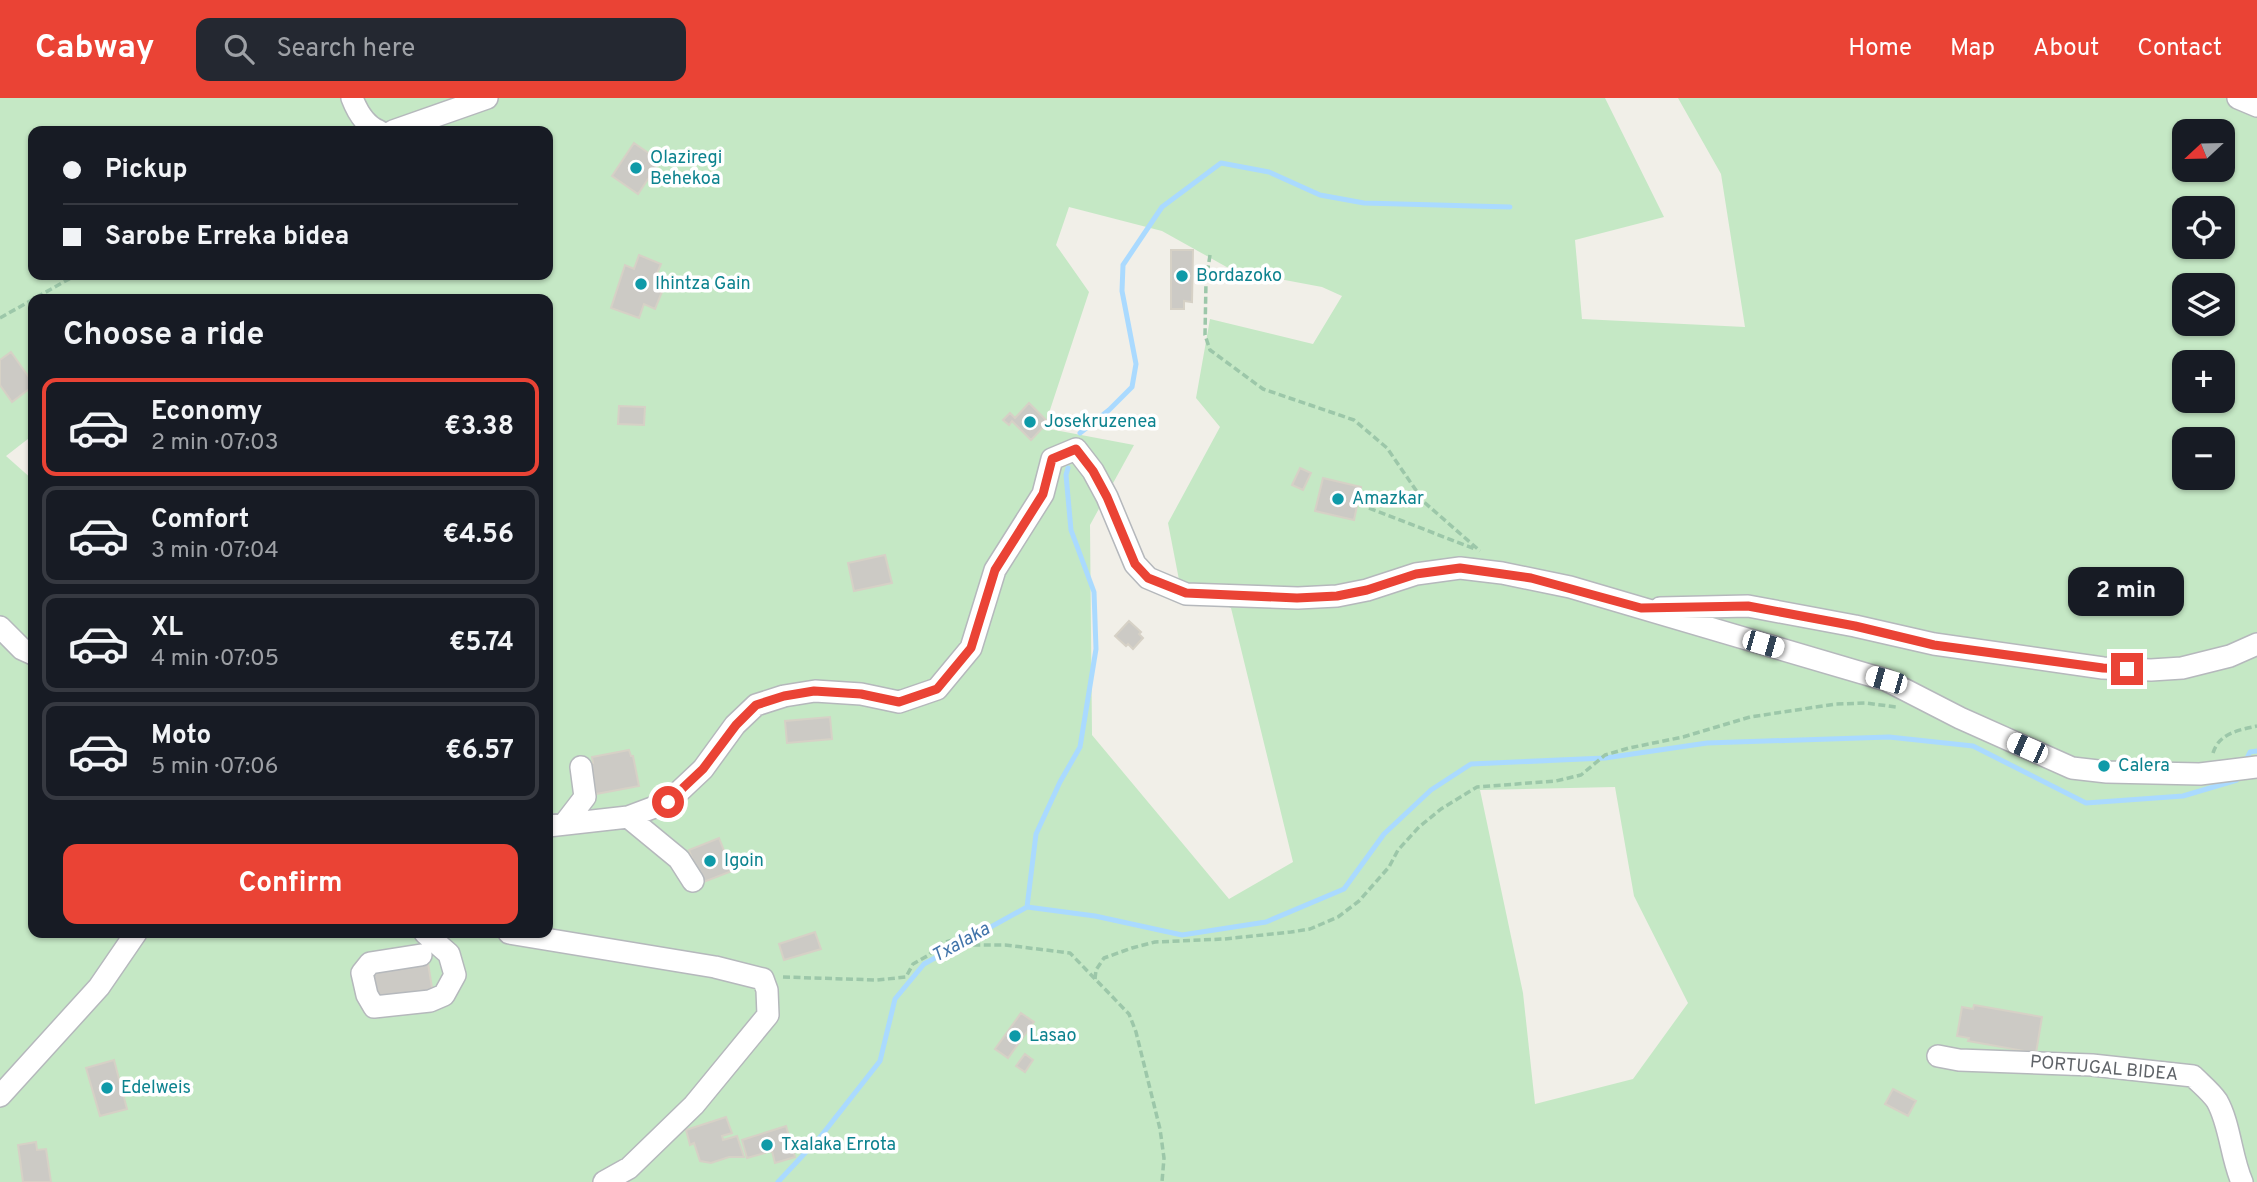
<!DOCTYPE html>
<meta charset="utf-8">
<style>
:root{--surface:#171b24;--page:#242831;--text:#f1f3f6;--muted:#9ea1a6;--line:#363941;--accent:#ea4335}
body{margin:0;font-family:Overpass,sans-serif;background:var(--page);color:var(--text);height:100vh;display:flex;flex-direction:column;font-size:26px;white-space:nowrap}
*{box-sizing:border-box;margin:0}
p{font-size:23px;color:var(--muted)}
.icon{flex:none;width:38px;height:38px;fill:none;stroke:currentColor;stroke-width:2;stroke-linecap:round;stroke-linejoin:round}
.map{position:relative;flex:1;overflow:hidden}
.sheet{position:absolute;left:28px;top:196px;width:525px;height:644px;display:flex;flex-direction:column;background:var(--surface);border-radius:14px;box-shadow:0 2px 5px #0004}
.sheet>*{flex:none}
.banner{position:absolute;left:28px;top:28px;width:525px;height:154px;border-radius:14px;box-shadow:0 2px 5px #0004;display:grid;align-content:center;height:154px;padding:0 35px;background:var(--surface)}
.needle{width:46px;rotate:248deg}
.controls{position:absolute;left:2172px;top:21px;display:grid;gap:14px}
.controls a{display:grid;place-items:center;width:63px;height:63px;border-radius:14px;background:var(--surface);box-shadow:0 2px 5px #0004;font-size:35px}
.end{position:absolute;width:32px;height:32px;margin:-16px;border:9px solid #ea4335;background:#fff;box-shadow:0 0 0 4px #fff}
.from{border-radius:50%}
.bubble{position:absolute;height:49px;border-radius:14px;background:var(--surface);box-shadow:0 2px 5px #0004;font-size:23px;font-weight:700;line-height:49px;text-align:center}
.car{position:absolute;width:21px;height:42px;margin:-21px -10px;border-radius:9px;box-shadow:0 0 5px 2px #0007;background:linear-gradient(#fff 24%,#345 0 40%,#fff 0 76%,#345 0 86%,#fff 0)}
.banner b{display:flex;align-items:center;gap:24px;height:66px;font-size:26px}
.banner b+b{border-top:2px solid var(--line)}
.banner i{width:18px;height:18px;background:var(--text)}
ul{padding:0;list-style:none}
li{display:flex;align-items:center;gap:21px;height:98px;margin:0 14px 10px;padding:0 21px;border:4px solid var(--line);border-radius:14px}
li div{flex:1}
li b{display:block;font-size:26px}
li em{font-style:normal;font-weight:700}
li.on{border-color:var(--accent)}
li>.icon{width:63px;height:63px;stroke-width:1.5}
h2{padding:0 35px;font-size:32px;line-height:84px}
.primary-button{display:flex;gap:14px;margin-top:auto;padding:14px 35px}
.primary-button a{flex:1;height:80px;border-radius:14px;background:var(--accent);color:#fff;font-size:28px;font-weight:700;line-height:80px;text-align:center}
header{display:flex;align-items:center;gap:42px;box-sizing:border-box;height:98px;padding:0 35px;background:var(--accent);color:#fff}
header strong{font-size:33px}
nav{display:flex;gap:38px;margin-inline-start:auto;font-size:24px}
.search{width:490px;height:63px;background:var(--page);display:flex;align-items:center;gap:18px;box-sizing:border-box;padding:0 24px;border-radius:14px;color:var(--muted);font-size:26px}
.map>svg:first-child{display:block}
.green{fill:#c5e8c5;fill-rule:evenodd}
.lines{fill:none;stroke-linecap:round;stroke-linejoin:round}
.stream{stroke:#aadaff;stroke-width:5}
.building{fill:#cccac5;stroke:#d6d1c6;stroke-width:2}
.minor-casing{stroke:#b5b8bc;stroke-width:24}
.path{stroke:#9cc7a9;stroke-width:3.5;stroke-dasharray:7 3.5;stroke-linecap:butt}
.minor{stroke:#fff;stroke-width:21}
.route{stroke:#ea4335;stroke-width:9}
.culture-dot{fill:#0f9aa8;stroke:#fff;stroke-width:2.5}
.labels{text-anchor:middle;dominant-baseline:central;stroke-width:7;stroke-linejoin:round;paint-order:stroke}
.culture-label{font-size:18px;fill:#0d838f;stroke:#fff;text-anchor:start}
.street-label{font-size:18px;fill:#5f6368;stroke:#fff}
.water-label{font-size:19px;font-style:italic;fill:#4174aa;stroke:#fff}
</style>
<header>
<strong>Cabway</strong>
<div class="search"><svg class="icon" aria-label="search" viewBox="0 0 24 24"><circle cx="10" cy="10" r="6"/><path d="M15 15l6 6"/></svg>Search here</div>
<nav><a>Home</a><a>Map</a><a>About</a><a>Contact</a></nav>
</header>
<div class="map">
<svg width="2257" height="1084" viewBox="0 0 2257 1084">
<rect width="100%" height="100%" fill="#f1efe8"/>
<path class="green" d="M0,0H1605L1664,119L1575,142L1582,221L1745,229L1721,76L1678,0H2257V1084H0ZM33,33H548V177H33ZM2184,33H2222V72H2184ZM1069,109L1162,133L1232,172L1322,189L1342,198L1313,246L1210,221L1196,300L1220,329L1168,425L1180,487L1231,510L1293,764L1229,801L1092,637L1090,427L1134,347L1044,330L1089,194L1056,147ZM2184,110H2222V149H2184ZM2184,187H2222V226H2184ZM33,201H548V835H33V382L6,358L33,337ZM2184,264H2222V303H2184ZM2184,341H2222V380H2184ZM1615,689L1634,798L1688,905L1633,981L1535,1006L1523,895L1480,692Z"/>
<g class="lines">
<path class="stream" d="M1080,335L1109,312L1132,289L1136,266L1122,193L1123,167L1162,109L1221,65L1269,74L1320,97L1364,105L1510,109
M2245,664L2250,654L2257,653
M1027,809L1036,736L1060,684L1080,649L1096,551L1094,494L1071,432L1066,377L1068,370
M778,1084L821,1038L880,963L895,901L924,866L1027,809L1095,818L1182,837L1266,824L1344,791L1384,736L1431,692L1471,666L1605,660L1707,645L1889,639L1973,648L2086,705L2183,698L2237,682L2240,676"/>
</g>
<path class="building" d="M634,45L660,63L638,96L612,78Z
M1171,152H1193L1192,204L1184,203V211H1171Z
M639,157L661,166L655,180L666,184L655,211L644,206L639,220L611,210L625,167L634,171Z
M11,254L33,285V288L12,304L0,287V262Z
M1029,305L1048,324L1031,342L1012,323L1009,327L1003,322L1010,315L1015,320Z
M619,308L645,309L644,327L618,326Z
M1300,370L1311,375L1303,392L1292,387Z
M1323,380L1361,389L1354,422L1315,413Z
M885,457L892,485L854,493L848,465Z
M1129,523L1141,534L1139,536L1143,540L1133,551L1128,546L1126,548L1115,538Z
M830,619L832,641L787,645L785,623Z
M629,652L631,658H633L639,688L596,696L590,666L593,665L592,659Z
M719,740L732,773L701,785L689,752Z
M815,834L821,851L784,862L779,846Z
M428,865L433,896L379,905L373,875Z
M1974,907L2042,919L2036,955L1968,943L1969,940L1957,938L1962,909L1973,911Z
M1021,915L1034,924L1008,960L995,951Z
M1025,956L1033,962L1025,974L1016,968Z
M114,962L127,1011L100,1018L86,970Z
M1893,991L1916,1003L1908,1018L1885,1006Z
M726,1019L732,1035L722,1038L723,1042L737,1038L744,1059H729L711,1065L700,1063L694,1045L690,1047L686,1032Z
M786,1028L795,1059L775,1065L772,1053L747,1060L742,1042Z
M36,1044L37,1052L46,1051L51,1084H23L18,1047Z"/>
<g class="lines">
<defs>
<path id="minor" d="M352,0C357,13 366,28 379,33
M2238,0L2257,8
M393,33L487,0
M1660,510L1748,508L1855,528L1934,546L2103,570L2151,572L2182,570L2230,558L2257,546
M0,529L22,551L33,556
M628,719L679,761L693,783
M565,725L585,699L581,669
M548,728L628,719L668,704L703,671L735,627L756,607L784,598L815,593L861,596L899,604L937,591L971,550L995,472L1043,396L1052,361L1076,351L1093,373L1107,399L1135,466L1148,480L1186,496L1298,500L1337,498L1367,492L1416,476L1460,470L1502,475L1570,489L1886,582L1960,620L2072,670L2107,674L2200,676L2257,669
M509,835L715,869L763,881L767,892L768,917L694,1007L629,1070L604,1084
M421,857L370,865L362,875L367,897L374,909L430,903L444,897L455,877L449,856L425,835
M1938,958L1959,962L2092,967L2193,978C2201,986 2211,994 2217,1003C2230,1026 2231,1059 2242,1084
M0,998L99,889L136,835"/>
</defs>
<use href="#minor" class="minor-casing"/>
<path class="path" d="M1210,157L1206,183L1205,237L1210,252L1263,291L1354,322L1387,350L1424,404L1480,453
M0,220L76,177
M1369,410L1475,451
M2213,655C2219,635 2239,632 2257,628
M783,879L877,882L906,879L913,866L929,857L939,846L963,839L967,845L973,847H1005L1070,855L1129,916L1136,934L1160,1031L1164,1060L1162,1084
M1095,881L1096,872L1104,860L1132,850L1155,844L1224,841L1291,834L1310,831L1338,819L1359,803L1389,769L1398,752L1419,729L1441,711L1477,689L1556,683L1581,677L1605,657L1629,650L1683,639L1750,619L1836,606L1866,605L1896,609"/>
<use href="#minor" class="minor"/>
</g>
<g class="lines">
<path class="route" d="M668,704L703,671L736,627L756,607L784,598L814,593L861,596L899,604L937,591L971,550L995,472L1043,396L1052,361L1076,351L1093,373L1107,399L1135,466L1148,480L1186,495L1297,500L1337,498L1367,492L1416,476L1460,470L1531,480L1641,510L1748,508L1855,528L1934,547L2103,570L2127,571"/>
</g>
<g class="culture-dot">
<circle cx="636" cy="70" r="7"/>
<circle cx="1182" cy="178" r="7"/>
<circle cx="641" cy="186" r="7"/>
<circle cx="1030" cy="324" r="7"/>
<circle cx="1338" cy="401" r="7"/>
<circle cx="2104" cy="668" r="7"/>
<circle cx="710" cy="763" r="7"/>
<circle cx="1015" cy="938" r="7"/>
<circle cx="107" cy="990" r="7"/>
<circle cx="767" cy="1047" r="7"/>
</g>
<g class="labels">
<g class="culture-label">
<text x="650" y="60">Olaziregi<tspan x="650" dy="21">Behekoa</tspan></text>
<text x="1196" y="178">Bordazoko</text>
<text x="655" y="186">Ihintza Gain</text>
<text x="1044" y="324">Josekruzenea</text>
<text x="1352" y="401">Amazkar</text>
<text x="2118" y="668">Calera</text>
<text x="724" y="763">Igoin</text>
<text x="1029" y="938">Lasao</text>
<text x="121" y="990">Edelweis</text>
<text x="781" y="1047">Txalaka Errota</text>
</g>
<g class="street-label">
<text transform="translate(2104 971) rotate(5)">PORTUGAL BIDEA</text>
</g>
<g class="water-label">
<text transform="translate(961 845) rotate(-29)">Txalaka</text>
</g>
</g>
</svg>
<div class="controls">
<a><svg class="needle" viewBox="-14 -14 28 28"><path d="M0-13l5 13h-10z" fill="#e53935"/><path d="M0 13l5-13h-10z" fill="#9ea1a6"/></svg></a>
<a><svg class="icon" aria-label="locate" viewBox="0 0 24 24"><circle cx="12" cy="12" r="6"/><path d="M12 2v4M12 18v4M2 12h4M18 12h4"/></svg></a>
<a><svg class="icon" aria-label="layers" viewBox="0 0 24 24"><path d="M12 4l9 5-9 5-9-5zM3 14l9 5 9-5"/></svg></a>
<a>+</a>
<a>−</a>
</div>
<i class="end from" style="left:668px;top:704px"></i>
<i class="end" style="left:2127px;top:571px"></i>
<div class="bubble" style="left:2068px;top:469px;width:116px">2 min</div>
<i class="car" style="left:1763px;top:546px;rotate:106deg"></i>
<i class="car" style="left:1886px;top:582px;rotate:286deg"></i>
<i class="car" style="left:2027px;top:650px;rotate:294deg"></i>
<div class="banner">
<b><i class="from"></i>Pickup</b>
<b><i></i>Sarobe Erreka bidea</b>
</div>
<section class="sheet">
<h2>Choose a ride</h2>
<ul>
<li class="on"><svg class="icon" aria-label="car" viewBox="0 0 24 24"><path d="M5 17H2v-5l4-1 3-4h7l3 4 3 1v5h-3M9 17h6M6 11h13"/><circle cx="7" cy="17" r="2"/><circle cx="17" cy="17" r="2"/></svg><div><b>Economy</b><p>2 min · 07:03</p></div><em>€3.38</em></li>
<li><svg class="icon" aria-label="car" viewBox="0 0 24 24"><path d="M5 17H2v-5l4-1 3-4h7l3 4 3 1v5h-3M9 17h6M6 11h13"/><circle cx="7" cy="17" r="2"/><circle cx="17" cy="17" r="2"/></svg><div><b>Comfort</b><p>3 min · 07:04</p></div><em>€4.56</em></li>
<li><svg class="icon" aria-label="car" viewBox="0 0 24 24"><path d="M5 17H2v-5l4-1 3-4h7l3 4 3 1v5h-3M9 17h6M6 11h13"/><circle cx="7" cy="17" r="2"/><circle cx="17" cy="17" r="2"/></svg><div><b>XL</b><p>4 min · 07:05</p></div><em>€5.74</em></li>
<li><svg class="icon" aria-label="car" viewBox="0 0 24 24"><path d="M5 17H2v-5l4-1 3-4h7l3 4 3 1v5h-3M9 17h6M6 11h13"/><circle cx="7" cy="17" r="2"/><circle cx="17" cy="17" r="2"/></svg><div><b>Moto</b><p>5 min · 07:06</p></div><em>€6.57</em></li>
</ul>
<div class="primary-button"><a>Confirm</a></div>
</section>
</div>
